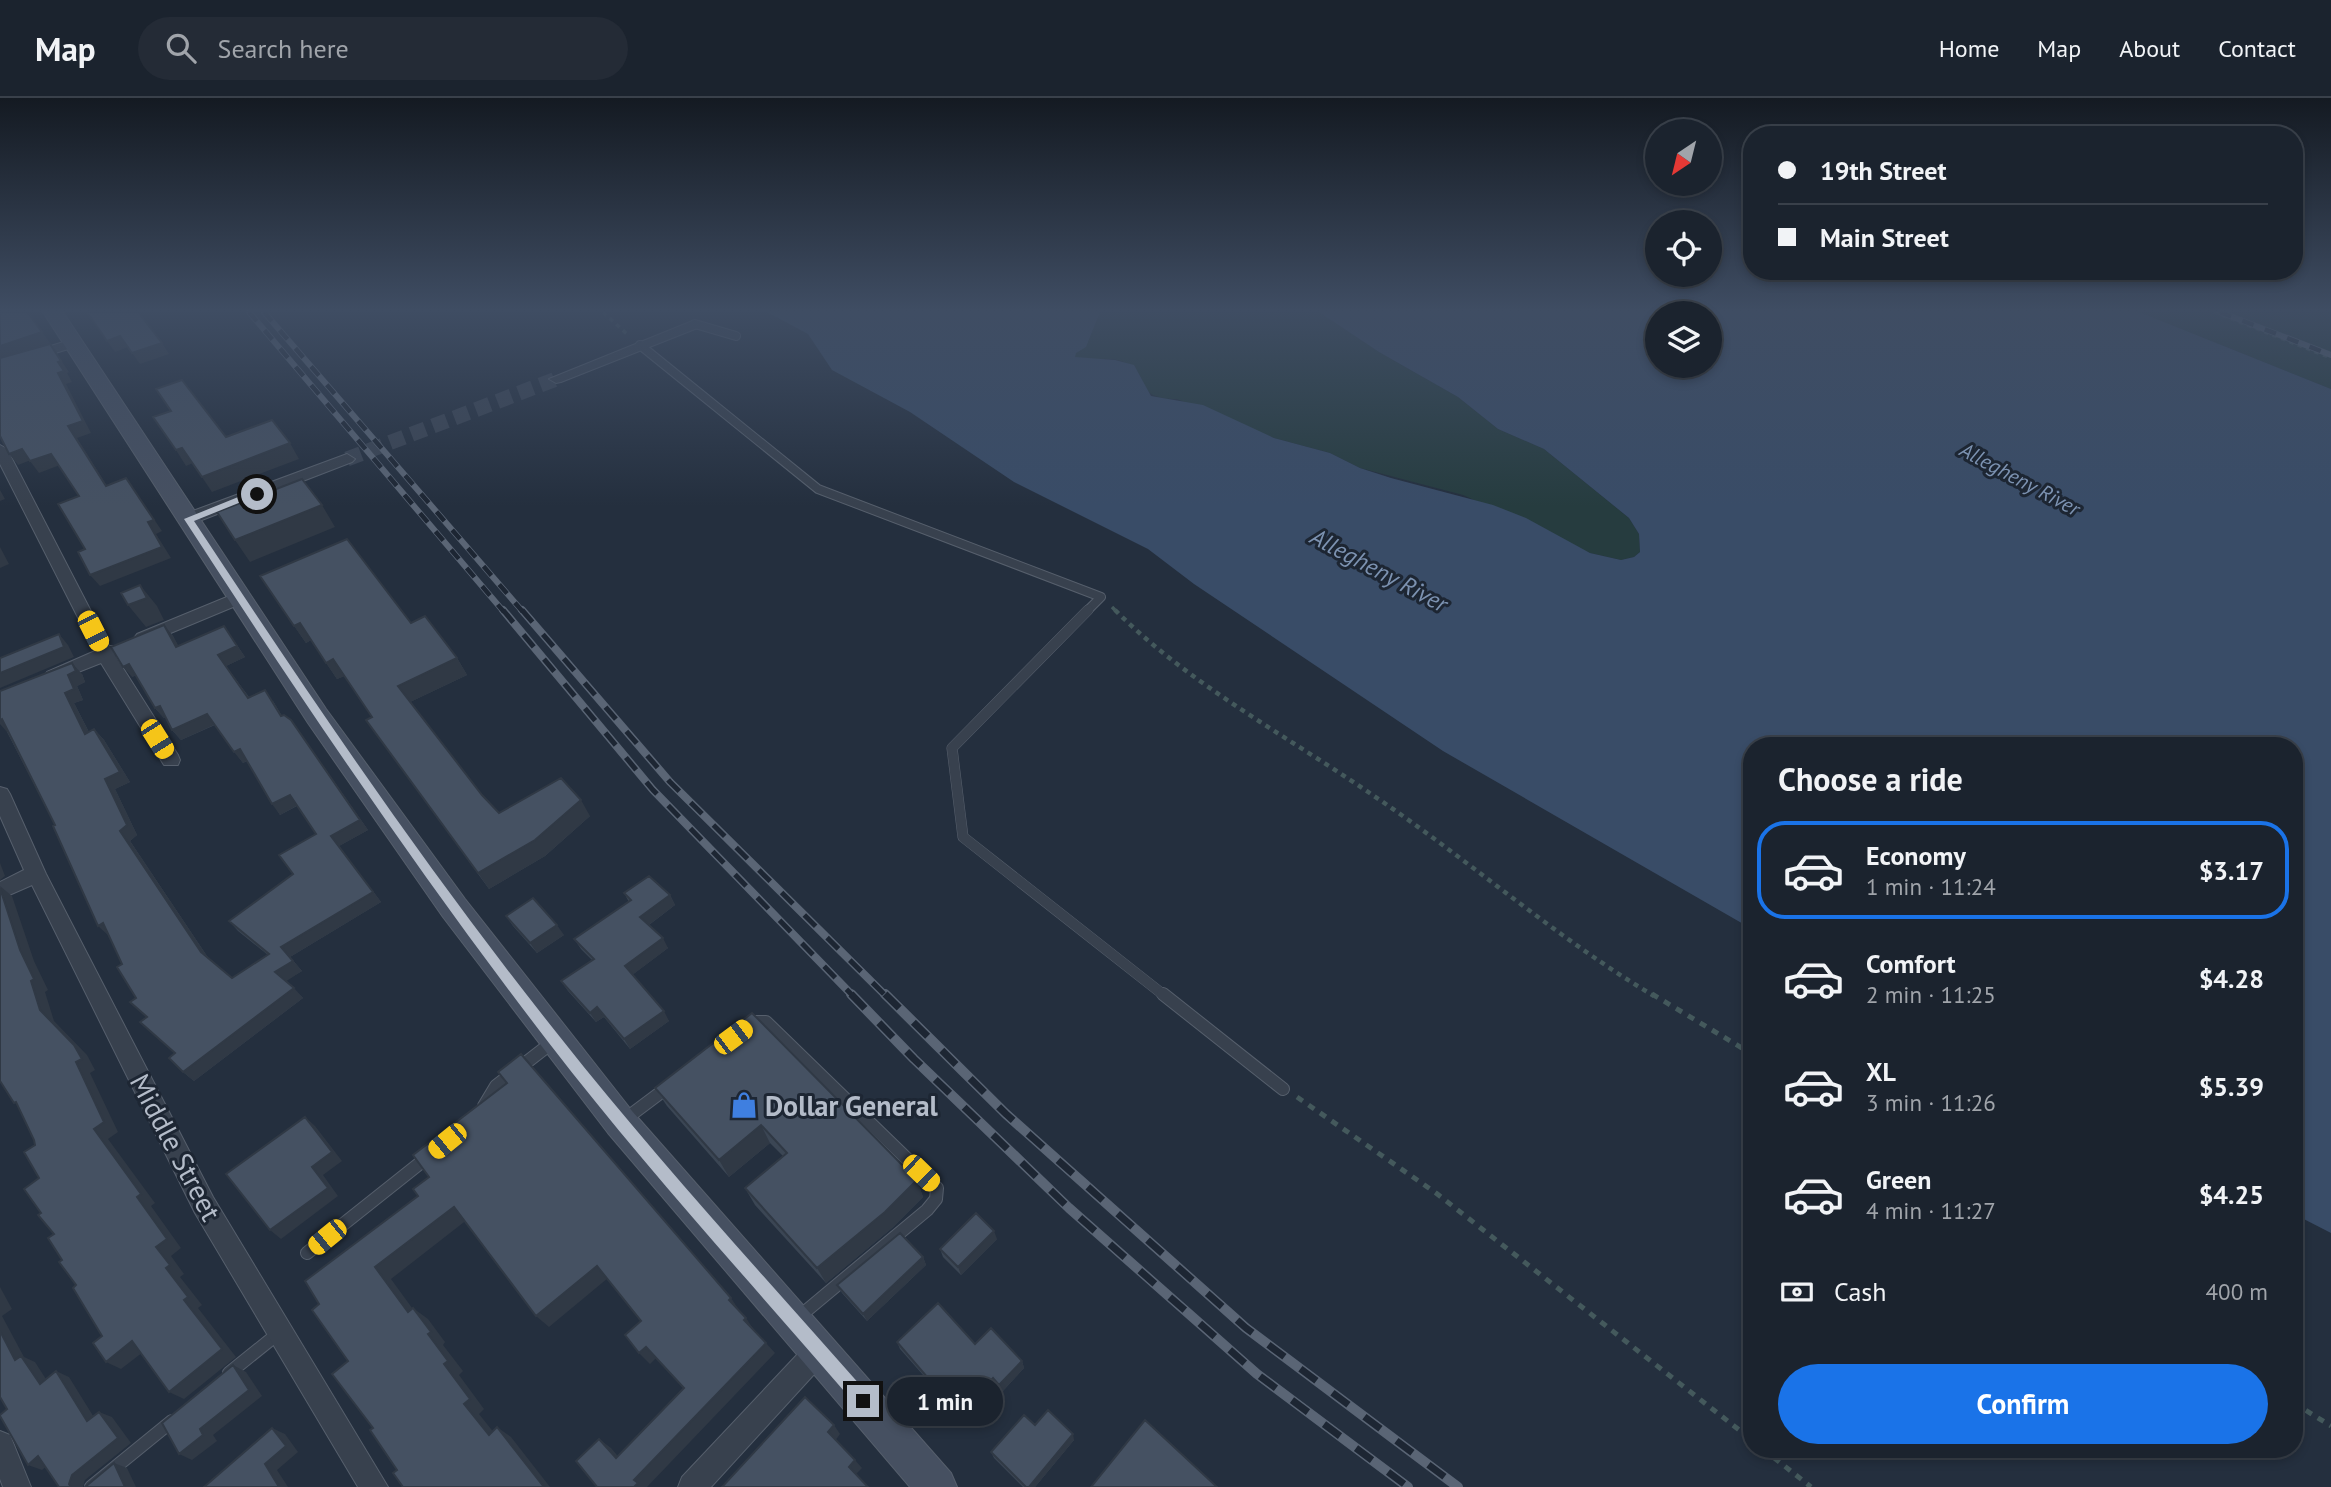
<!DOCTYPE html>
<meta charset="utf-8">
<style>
:root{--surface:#1b232e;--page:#242b36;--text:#f1f3f6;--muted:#a0a4aa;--line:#39404a;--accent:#1a73e8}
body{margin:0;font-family:"PT Sans",sans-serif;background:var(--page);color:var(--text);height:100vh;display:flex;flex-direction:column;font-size:26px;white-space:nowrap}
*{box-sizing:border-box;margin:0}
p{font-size:23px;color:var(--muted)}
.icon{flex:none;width:38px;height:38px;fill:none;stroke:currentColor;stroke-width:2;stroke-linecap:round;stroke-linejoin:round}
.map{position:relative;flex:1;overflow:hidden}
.drawer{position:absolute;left:1743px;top:639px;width:560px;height:721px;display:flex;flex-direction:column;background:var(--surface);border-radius:28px;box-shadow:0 4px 10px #0003,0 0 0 2px var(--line)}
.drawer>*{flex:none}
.guide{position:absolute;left:1743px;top:28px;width:560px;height:154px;border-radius:28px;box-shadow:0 4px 10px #0003,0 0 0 2px var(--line);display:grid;align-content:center;height:154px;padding:0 35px;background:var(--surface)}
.needle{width:46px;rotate:215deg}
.controls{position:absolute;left:1645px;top:21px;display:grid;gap:14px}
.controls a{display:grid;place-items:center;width:77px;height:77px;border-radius:50%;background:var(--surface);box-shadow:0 4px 10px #0003,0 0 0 2px var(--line);font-size:35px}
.end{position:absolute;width:32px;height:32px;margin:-16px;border:9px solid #b4bcc9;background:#111;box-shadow:0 0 0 4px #111}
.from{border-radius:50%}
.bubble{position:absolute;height:49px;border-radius:24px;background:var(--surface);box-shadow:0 4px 10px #0003,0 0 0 2px var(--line);font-size:23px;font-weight:800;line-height:49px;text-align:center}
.car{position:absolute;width:21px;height:42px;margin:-21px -10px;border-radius:9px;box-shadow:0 0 5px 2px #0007;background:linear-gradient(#f5c518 24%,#345 0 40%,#f5c518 0 76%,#345 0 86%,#f5c518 0)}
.guide b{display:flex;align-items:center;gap:24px;height:66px;font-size:26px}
.guide b+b{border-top:2px solid var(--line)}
.guide i{width:18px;height:18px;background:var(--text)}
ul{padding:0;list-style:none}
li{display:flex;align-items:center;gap:21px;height:98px;margin:0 14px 10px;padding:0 21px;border:4px solid transparent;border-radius:28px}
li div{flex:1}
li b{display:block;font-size:26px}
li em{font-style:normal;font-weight:800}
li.selected{border-color:var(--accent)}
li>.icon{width:63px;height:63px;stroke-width:1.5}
h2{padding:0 35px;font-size:32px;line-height:84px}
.pay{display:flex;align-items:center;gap:18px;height:77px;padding:0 35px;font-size:26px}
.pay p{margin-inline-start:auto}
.cta{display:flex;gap:14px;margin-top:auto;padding:14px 35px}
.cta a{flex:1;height:80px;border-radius:42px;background:var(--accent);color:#fff;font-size:28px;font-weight:800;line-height:80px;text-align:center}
header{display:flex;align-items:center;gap:42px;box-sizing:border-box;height:98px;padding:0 35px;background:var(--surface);border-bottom:2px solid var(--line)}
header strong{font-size:33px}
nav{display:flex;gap:38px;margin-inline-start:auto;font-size:24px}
.search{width:490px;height:63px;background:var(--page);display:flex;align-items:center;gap:18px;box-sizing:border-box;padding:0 24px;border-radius:38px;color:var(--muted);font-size:26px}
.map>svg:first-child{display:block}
.green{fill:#263c3f}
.water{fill:#394c67;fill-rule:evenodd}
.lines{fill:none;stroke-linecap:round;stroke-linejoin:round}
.minor-tunnel{stroke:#3a4453;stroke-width:15;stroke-dasharray:15 8;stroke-linecap:butt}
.service-far2-casing{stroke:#565f6c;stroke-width:10}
.service-far1-casing{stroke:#565f6c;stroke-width:11}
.service-casing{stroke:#565f6c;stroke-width:14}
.minor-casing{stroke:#565f6c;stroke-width:2}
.secondary-casing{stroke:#565f6c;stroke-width:2}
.path-far2{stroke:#44595c;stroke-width:3.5;stroke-dasharray:4.5 4.5;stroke-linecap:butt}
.path-far1{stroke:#44595c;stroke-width:4.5;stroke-dasharray:5 5;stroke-linecap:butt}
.path{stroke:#44595c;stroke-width:5;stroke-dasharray:7 7;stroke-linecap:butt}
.service-far2{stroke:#38414e;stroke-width:8}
.service-far1{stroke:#38414e;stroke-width:10}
.service{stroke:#38414e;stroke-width:12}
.minor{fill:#38414e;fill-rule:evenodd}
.secondary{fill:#465061;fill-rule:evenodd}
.rail-far2-casing{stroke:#5a6575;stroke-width:6}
.rail-far1-casing{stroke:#5a6575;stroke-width:8}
.rail-casing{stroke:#5a6575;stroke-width:10}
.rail-far2{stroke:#1d2633;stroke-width:4.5;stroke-dasharray:12;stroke-linecap:butt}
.rail-far1{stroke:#1d2633;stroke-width:5;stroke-dasharray:16;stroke-linecap:butt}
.rail{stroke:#1d2633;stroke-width:7;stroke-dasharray:20;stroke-linecap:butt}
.wall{fill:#3b4654}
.shaded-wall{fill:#303945}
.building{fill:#455162;stroke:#303945;stroke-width:2}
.route{fill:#b4bcc9}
.labels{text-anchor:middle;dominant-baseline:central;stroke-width:6;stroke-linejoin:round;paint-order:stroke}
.far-water-label{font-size:21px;font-style:italic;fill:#7c92b1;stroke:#1d2633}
.water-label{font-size:24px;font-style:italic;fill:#7c92b1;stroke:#1d2633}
.near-poi-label{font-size:28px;font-weight:bold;fill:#b4bcc9;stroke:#1d2633;text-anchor:start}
.near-street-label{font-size:28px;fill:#b4bcc9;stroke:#1d2633}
</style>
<header>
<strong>Map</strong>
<div class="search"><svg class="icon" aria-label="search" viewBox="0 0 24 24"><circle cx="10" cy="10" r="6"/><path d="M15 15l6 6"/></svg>Search here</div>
<nav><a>Home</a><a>Map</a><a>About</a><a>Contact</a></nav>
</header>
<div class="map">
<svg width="2331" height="1389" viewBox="0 0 2331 1389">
<rect width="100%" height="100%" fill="#242f3e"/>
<path class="green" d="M1100,214H1319L1379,254L1458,299L1498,331L1544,351L1629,420L1639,436L1640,454L1634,459L1621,462L1590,455L1463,397L1360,370L1330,355L1274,340L1177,301C1130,301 1154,276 1124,264C1109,257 1090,264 1075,259V255L1088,244Z
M2139,214H2331V291Z"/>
<path class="water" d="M767,214H1100L1086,249L1076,255L1075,259L1115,262L1134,267L1151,298L1203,307L1274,340L1330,355L1360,370L1391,380L1493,407L1526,420L1590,455L1621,462L1634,459L1640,454L1639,436L1629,420L1544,351L1498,331L1458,299L1379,254L1319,214H2139L2331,291V1135L2294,1116V648H1752V831L1443,653L1194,486L1148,451L1014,384L910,314L832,272L808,236ZM1657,215H1710V268H1657Z"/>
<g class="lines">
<path class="minor-tunnel" d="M347,361L556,281"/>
<defs>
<path id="service-far2" d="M695,226L736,238
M640,247L818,391L1101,499L1086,514"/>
<path id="service-far1" d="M1088,512L952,650L963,739L1165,898"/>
<path id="service" d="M1163,896L1283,991
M750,927L753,924H766L937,1090L936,1101L927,1112L800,1218
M484,1008L496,988L554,943
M624,1022L668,989
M307,1155L429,1058
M229,1275L280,1234
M91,1389L172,1323"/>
<path id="minor" d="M695,222L702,226L700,229L561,284L556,285L549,281Z
M73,241L80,245L78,248L0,272V264Z
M0,347L7,351L109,548H121L124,552L116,559L178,657L180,662L178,667H164L101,565L53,584L47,582L44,578L47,574L95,553L0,366Z
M347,356L355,361L352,364L194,425L188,426L180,421L182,417Z
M239,494L245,496L247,500L245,504L149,544H137L134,540L137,536Z
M0,689L7,691L10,696L46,776L213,1099L388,1389H358L195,1115L32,787L0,801V784L24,772L0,718Z
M819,1239L828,1243L832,1252L828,1261L711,1389H678L682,1379L810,1243Z
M0,1333L10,1337L31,1389H3L0,1381Z"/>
<path id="secondary" d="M43,214H63L326,611L465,801L632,1013L951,1375L957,1389H910L608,1035L443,819L308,625Z"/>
</defs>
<use href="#service-far2" class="service-far2-casing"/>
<use href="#service-far1" class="service-far1-casing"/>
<use href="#service" class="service-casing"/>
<use href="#minor" class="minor-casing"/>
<use href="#secondary" class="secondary-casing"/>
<path class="path-far2" d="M603,214L629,238
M2214,214L2331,260
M1112,509L1117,514"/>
<path class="path-far1" d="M1115,512C1190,587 1287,638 1374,698C1469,762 1555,839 1654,898"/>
<path class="path" d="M1652,896L1752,956
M1297,999L1436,1095L1752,1342
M2294,1305L2331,1328
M1763,1351L1811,1389"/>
<use href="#service-far2" class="service-far2"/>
<use href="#service-far1" class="service-far1"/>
<use href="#service" class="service"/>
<use href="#minor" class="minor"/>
<use href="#secondary" class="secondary"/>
<defs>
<path id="rail-far2" d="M249,214L504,514
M264,214L523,514
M2220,214L2331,257"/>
<path id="rail-far1" d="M503,512L653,692L853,898
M522,512L670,684L886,898"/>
<path id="rail" d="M851,896L914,961L1069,1110L1257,1276L1408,1389
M885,896L1006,1016L1246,1230L1458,1389"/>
</defs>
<use href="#rail-far2" class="rail-far2-casing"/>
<use href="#rail-far1" class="rail-far1-casing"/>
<use href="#rail" class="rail-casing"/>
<use href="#rail-far2" class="rail-far2"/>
<use href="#rail-far1" class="rail-far1"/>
<use href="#rail" class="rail"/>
</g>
<path class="wall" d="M260,478L411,525L457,560L467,577L410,604L482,697L499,715L590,718L545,758L489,791L366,622L372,619L344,578L337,581L311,542L306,545Z
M164,527L173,538L178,548L224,528L245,559L226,568L249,599L273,603L282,618L291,622L368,732L339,748L381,804L290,859L302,873L285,883L303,900L194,983L183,974L175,955L147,919L136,900L122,866L55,727L7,634L82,576L85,584L77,588L83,602L74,605L89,634L94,631L104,642L130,684L115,691L137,737L130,743L209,861L232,880L268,857L238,833L229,823L293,776L316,736L297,708L280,717L247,663L243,665L215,627L181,642L172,632L166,619L164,620L155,610L136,577L132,579Z
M624,795L670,797L675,807L649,827L668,850L632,877L669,923L630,951L604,919L596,924L568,893L561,883L592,862L581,851L574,841L629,804Z
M506,818L564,837L537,855L513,828Z
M655,990L917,1082L923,1099L892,1130L826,1185L755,1107L745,1090L783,1058L770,1045L729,1079L667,1008Z
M997,1141L961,1177L943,1159L940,1151Z
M923,1159L926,1167L867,1223L842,1195L837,1187Z
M897,1244L975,1246L1022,1263L1024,1270L1002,1294L995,1287L956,1328L937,1307L933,1301L939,1295L900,1251Z
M1035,1327L1074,1342L1035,1389H1023L994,1360L991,1354Z"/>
<path class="shaded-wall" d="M42,234L50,245L0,261V248Z
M120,238L128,249L115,254L107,243Z
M162,245L169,256L140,266L132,255Z
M50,246L69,274L67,275L72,284L66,286L91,335L77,340L114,399L106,388L68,328L58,275V264Z
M290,345L299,361L212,394L202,379Z
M182,350L193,365L186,368L176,352Z
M22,351L31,362L18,367L9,356Z
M51,356L60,367L39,375L30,363Z
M126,380L162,433L156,436L171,460L100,488L90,477L148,424Z
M0,392L5,401L0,403Z
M322,407L335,429L250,464L235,442Z
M0,449L9,466L0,470Z
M140,487L157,508L164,522L146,529L128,507Z
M300,525L311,542L306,545L294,528Z
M164,527L173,538L185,560L176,549Z
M224,528L245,559L226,568L256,610L218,557Z
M59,536L68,547L74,559L0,590V575Z
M457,560L467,577L408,605L398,588Z
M333,561L345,578L337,581L326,565Z
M72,565L82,576L85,584L77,588L83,602L74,605L95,646L85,636L65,595L68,577Z
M129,566L138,576L132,579L123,569Z
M160,608L169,618L164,620L155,610Z
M207,616L216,626L181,642L172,632Z
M2,621L12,632L7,634L0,626V622Z
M291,622L368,732L339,748L381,804L290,859L302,873L285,884L275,874L281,849L331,738Z
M94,631L104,642L130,684L115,691L137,737L130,743L211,864L201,854L120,733L105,681Z
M240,651L248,662L243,665L234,654Z
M290,697L298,707L280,717L272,706Z
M581,702L590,718L545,758L489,791L478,775Z
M0,765L5,778L0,782Z
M0,788L12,798L34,863L48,892L45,894L54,923L87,957L95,972L90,975L118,1034L108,1041L155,1105L151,1108L181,1150L171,1158L184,1176L180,1179L202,1207L198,1210L236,1259L184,1301L169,1294L184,1202L166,1170L156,1149L137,1099L94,1031L40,912Z
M670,797L675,807L646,829L640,819Z
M103,825L109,838L98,828Z
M557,827L564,837L537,855L530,845Z
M663,840L668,850L631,878L625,868Z
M294,890L303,900L194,983L183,974Z
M597,909L604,919L596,924L590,915Z
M664,913L669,923L630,951L624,941Z
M305,1019L315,1028L342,1063L323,1077L338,1098L281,1141L270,1132L312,1069Z
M761,1027L770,1045L729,1079L719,1062Z
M917,1082L923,1099L892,1130L826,1185L817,1170Z
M454,1109L468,1121L391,1181L423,1225L408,1214L375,1169Z
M994,1133L997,1141L961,1177L958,1169Z
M923,1159L926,1167L867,1223L863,1216Z
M597,1168L608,1180L549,1229L536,1218Z
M0,1189L12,1211L2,1218L24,1259L35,1264L53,1292L40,1286L15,1262L0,1233Z
M731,1200L739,1212L737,1214L729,1202Z
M413,1210L428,1221L445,1244L443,1247L463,1273L459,1277L484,1311L479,1316L503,1346L489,1337L464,1306Z
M746,1220L754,1232L752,1233L744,1222Z
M132,1243L147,1251L121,1271L106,1264Z
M766,1245L775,1255L647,1389H634V1382Z
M646,1249L656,1260L650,1266L639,1255Z
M1022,1263L1024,1270L1002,1294L999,1287Z
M233,1267L246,1274L262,1298L213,1337L217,1343L192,1362L179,1356L200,1331Z
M56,1273L69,1279L100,1329L87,1323Z
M993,1280L995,1287L956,1328L953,1322Z
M99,1314L112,1319L131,1345L85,1382L83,1389H71L69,1386L72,1377Z
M834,1327L840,1336L835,1343L828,1334Z
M497,1329L511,1339L550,1389H544Z
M272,1330L285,1336L298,1354L277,1372L288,1389H279L265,1366Z
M1073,1336L1074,1342L1035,1389H1029Z
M599,1341L611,1350L627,1369L616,1360Z
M38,1358L52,1363L42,1372L28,1367Z
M855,1362L862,1370L855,1377L849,1369Z
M114,1365L127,1370L136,1389H125Z"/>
<path class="building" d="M0,214H27L42,234L0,248Z
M87,214H138L162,245L132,255L120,238L107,243Z
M50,246L61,263L58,264L64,273L58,275L83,323L68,328L106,388L126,380L154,422L148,424L162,449L90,477L78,454L85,451L58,406L79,398L51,356L30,363L22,351L9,356L0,338V260Z
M182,282L226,339L272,322L290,345L202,379L182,350L176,352L153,319L171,313L156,291Z
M302,381L322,407L235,442L217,414Z
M347,441L411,525L425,518L457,560L398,588L482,697L499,715L561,680L581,702L535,742L478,775L366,622L372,619L333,561L326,565L300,525L294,528L260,478Z
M140,487L147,500L128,507L121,495Z
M164,527L176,549L224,528L237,548L218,557L248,600L265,592L281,618L284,617L291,622L360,722L331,738L373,794L281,849L293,863L275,874L294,890L183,974L169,960L175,955L140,924L147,919L130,904L136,900L117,869L122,866L103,825L98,828L53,728L55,727L2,621L0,622V593L72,565L76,573L68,577L74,591L65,595L85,636L94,631L120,674L105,681L127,727L120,733L201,854L232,880L269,856L229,823L293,776L279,757L316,736L290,697L272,706L240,651L234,654L207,616L172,632L160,608L155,610L129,566L123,569L111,549Z
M59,536L64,549L0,575V560Z
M649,778L670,797L640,819L663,840L625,868L664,913L624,941L597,909L590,915L561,883L594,861L574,841L631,802L624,795Z
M0,790L20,852L34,881L31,883L40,912L74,947L82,961L76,964L104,1024L94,1031L141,1096L137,1099L167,1141L156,1149L170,1167L166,1170L188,1199L184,1202L222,1251L169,1294L132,1243L106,1264L93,1245L102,1238L73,1190L76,1187L59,1164L62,1162L48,1140L54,1136L38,1117L41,1115L24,1091L39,1080L24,1054L35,1047L34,1042L16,1004L14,1005L0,983Z
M533,800L557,827L530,845L506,818Z
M752,915L917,1082L885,1114L817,1170L745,1090L787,1055L761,1027L719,1062L655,990Z
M521,956L731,1200L729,1202L746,1220L744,1222L766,1245L634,1382L638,1385L634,1389H597L576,1363L599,1341L616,1360L684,1290L646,1249L639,1255L625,1237L641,1223L597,1168L536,1218L454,1109L375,1169L408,1214L413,1210L431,1234L428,1236L448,1263L444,1266L470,1301L464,1306L489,1337L497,1329L544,1389H403L393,1375L397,1372L370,1332L373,1330L332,1276L348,1263L312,1212L319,1206L305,1183L418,1098L413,1091L429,1079L413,1057L507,985L498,974Z
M305,1019L332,1054L312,1069L328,1090L270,1132L226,1076Z
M976,1115L994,1133L958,1169L940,1151Z
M900,1135L923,1159L863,1216L837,1187Z
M938,1205L975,1246L991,1230L1022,1263L999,1287L993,1280L953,1322L933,1301L940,1294L897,1244Z
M0,1233L15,1262L21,1258L40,1286L56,1273L87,1323L99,1314L118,1340L72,1377L69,1386L71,1389H59L38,1358L28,1367L0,1318V1317L7,1311L0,1299Z
M233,1267L249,1292L200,1331L203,1337L179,1356L162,1325Z
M805,1299L834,1327L828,1334L855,1362L849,1369L868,1389H722Z
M1048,1312L1073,1336L1029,1389H1026L991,1354L1024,1317L1035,1327Z
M1145,1322L1217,1389H1091Z
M272,1330L286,1348L265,1366L279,1389H204Z
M114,1365L125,1389H85Z"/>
<linearGradient id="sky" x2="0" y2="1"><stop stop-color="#141a22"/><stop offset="0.52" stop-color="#3f4d63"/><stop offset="1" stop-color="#3f4d63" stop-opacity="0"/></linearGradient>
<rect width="2331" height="408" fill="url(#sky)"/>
<path class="route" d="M253,393L261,396L194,423C310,599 428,774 560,939C658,1063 765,1179 869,1297L871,1303L869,1308L863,1311L857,1308C754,1188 646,1071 549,945C419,776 300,600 184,421Z"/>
<defs>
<symbol id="shop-bare" viewBox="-9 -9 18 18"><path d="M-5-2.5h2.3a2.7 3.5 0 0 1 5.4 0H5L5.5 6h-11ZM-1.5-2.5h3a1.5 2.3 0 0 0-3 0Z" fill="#3f7fe0" stroke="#1d2633" stroke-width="2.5" paint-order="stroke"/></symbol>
</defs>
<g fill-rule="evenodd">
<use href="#shop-bare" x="725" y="988" width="38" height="38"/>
</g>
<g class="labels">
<g class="far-water-label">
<text transform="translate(2020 381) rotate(28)">Allegheny River</text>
</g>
<g class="water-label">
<text transform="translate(1379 472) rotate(28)">Allegheny River</text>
</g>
<g class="near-poi-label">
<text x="765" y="1007">Dollar General</text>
</g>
<g class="near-street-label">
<text transform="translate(176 1049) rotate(62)">Middle Street</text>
</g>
</g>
</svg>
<div class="controls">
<a><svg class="needle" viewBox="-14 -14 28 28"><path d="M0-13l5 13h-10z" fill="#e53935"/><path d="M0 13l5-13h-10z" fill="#a0a4aa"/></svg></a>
<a><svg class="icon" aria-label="locate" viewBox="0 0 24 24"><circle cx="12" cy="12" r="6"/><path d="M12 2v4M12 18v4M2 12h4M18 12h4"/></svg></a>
<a><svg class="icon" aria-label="layers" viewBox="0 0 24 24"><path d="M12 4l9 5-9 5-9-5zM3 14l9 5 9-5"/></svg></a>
</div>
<i class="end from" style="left:257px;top:396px"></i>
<i class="end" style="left:863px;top:1303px"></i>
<div class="bubble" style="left:887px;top:1279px;width:116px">1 min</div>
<i class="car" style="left:93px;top:533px;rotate:153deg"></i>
<i class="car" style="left:157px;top:641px;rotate:148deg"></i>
<i class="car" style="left:733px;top:939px;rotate:53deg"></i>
<i class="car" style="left:447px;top:1043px;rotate:231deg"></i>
<i class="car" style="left:921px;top:1075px;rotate:134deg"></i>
<i class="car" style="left:327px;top:1139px;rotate:231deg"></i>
<div class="guide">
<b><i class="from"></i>19th Street</b>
<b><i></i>Main Street</b>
</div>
<section class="drawer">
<h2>Choose a ride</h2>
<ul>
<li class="selected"><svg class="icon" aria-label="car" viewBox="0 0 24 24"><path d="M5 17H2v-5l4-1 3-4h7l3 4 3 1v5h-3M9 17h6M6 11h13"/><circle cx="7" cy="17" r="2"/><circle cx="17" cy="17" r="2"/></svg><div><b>Economy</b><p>1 min · 11:24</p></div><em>$3.17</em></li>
<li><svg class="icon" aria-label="car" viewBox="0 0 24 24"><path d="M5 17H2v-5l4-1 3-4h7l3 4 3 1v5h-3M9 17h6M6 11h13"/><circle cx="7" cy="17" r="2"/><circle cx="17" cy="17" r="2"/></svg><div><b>Comfort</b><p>2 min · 11:25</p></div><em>$4.28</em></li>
<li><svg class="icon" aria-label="car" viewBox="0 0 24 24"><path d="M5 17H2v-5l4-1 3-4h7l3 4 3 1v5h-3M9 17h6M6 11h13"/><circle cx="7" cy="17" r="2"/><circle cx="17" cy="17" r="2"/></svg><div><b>XL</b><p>3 min · 11:26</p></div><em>$5.39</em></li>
<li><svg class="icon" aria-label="car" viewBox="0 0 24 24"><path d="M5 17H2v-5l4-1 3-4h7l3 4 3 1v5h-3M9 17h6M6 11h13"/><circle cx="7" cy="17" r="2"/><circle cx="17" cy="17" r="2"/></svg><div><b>Green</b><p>4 min · 11:27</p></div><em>$4.25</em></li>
</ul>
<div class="pay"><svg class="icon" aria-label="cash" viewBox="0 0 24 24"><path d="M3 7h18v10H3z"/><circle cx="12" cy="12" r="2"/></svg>Cash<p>400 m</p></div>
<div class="cta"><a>Confirm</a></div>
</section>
</div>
